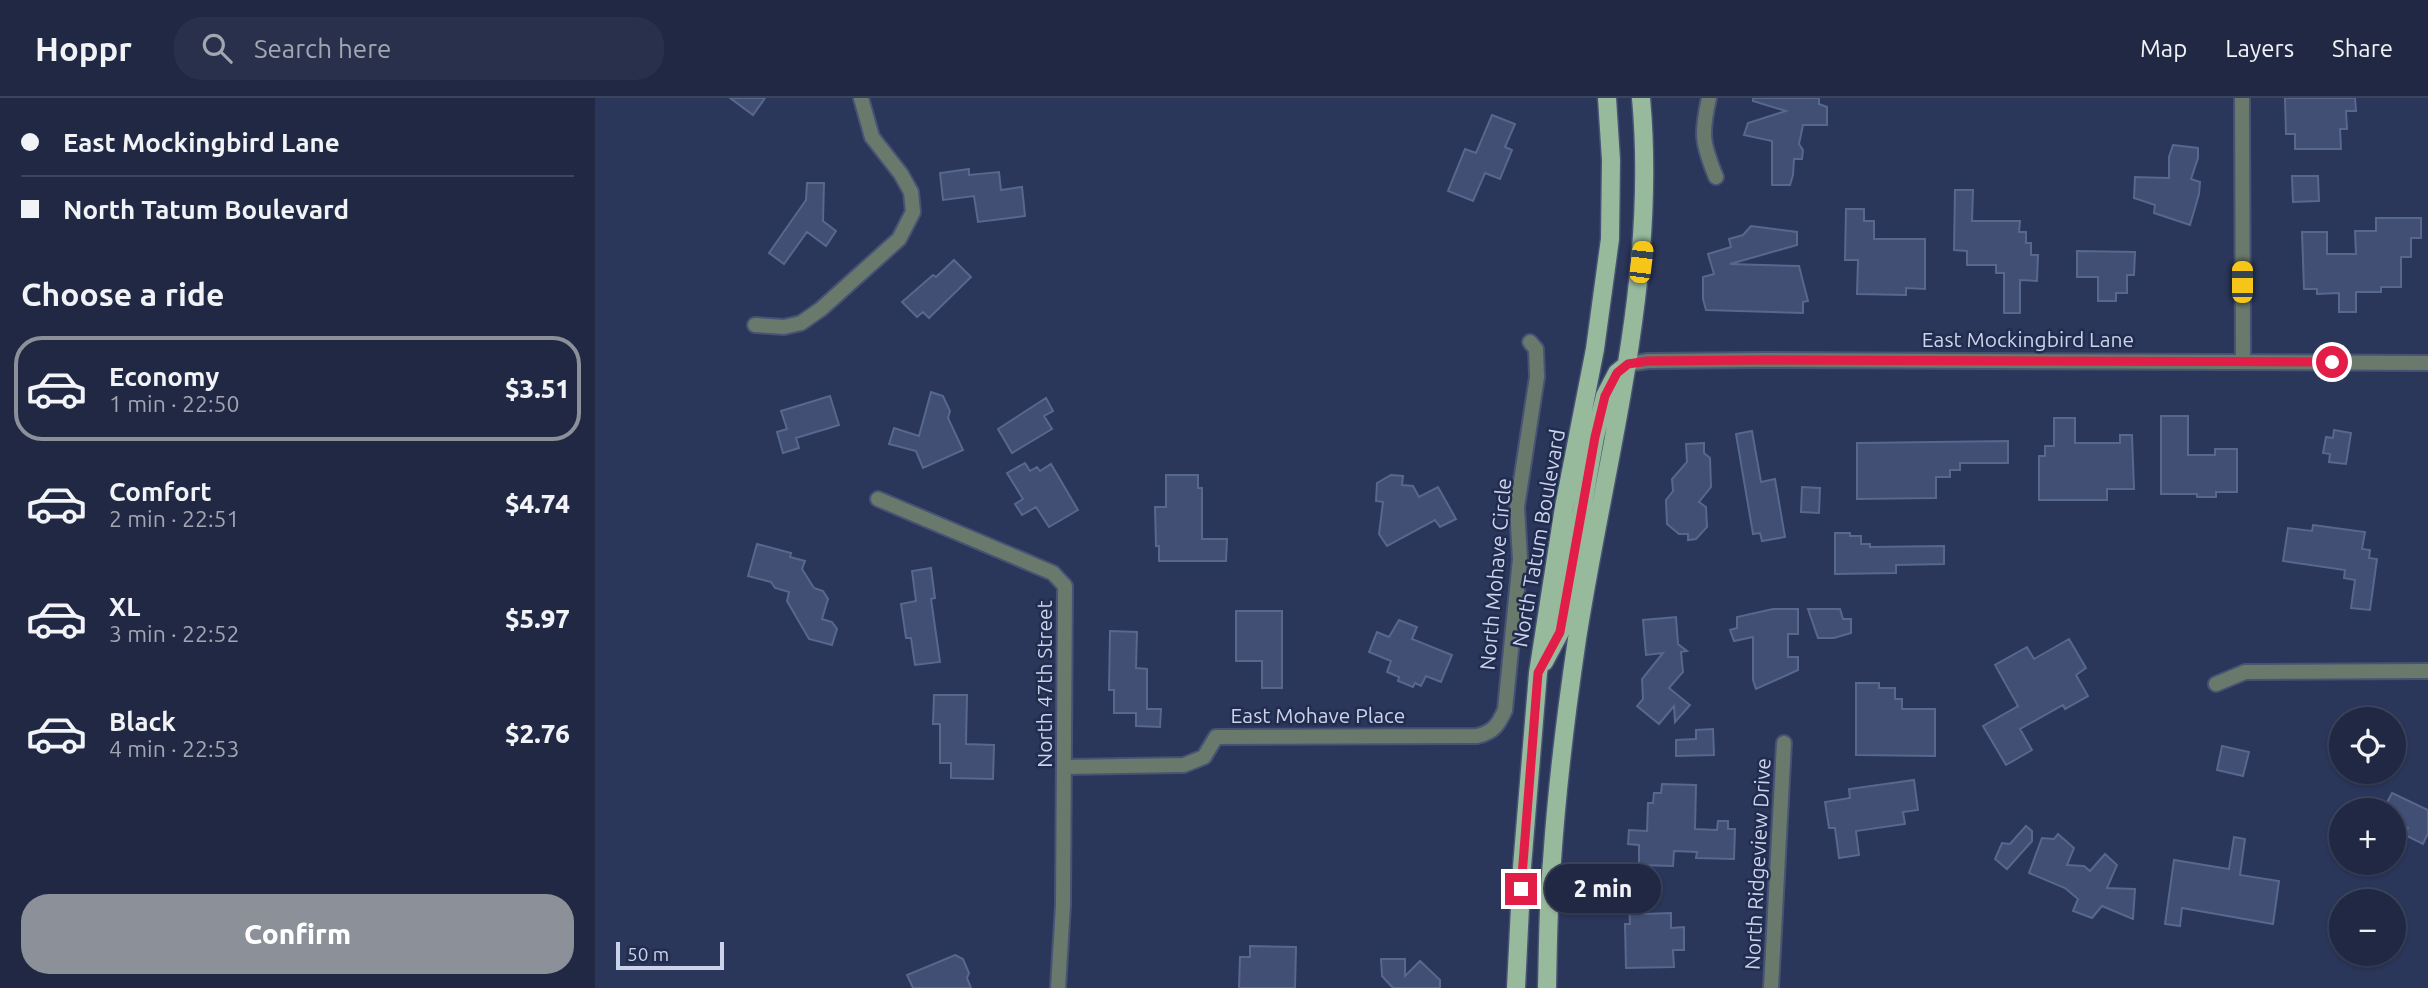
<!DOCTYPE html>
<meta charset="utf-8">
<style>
:root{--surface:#202844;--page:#28304b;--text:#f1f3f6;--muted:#a2a6b2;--line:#3d445d;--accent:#8c9099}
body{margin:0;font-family:Ubuntu,sans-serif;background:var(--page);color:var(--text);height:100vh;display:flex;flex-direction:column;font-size:26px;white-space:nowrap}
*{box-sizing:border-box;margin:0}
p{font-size:23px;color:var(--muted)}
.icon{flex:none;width:38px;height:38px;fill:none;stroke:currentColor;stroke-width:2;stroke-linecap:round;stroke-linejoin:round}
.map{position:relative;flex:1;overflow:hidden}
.drawer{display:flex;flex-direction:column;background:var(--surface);width:595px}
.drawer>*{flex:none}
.guide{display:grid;align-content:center;height:154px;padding:0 21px;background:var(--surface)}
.controls{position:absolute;left:1734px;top:609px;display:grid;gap:14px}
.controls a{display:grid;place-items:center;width:77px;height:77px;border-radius:50%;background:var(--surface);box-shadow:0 2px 5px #0004,0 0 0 2px var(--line);font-size:35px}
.scale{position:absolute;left:21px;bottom:18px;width:108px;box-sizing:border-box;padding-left:7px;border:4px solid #cbd3ea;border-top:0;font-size:19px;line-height:24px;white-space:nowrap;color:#cbd3ea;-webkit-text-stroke:5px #212c4f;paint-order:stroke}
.end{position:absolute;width:32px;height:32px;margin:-16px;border:9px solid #e11d48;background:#fff;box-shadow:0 0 0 4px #fff}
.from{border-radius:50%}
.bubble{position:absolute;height:49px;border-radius:24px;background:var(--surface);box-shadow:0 2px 5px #0004,0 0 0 2px var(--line);font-size:23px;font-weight:800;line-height:49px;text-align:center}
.car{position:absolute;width:21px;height:42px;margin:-21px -10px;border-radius:9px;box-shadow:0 0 5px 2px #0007;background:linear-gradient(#f5c518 24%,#345 0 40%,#f5c518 0 76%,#345 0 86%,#f5c518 0)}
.guide b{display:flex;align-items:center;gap:24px;height:66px;font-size:26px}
.guide b+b{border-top:2px solid var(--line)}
.guide i{width:18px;height:18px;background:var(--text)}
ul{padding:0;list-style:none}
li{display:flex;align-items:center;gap:21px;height:105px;margin:0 14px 10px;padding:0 7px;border:4px solid transparent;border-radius:28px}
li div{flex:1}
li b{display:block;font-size:26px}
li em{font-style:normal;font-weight:800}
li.selected{border-color:var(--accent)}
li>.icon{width:63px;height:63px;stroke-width:1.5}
h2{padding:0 21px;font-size:32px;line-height:84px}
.cta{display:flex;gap:14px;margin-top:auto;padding:14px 21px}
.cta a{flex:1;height:80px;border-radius:28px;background:var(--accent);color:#fff;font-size:28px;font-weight:800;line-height:80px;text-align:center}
header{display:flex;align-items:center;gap:42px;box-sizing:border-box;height:98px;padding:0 35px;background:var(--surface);border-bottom:2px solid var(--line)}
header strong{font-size:33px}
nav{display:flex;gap:38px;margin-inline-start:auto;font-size:24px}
.search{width:490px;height:63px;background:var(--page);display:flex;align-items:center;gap:18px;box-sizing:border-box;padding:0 24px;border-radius:28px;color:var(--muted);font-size:26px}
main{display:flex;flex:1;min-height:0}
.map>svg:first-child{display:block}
.building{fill:#414f74;stroke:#58678e;stroke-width:2}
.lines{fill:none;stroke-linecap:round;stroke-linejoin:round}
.minor-casing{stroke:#475274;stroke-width:18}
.major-casing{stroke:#475274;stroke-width:21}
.minor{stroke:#69796b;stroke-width:14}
.major{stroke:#97b99c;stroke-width:18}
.route{stroke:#e11d48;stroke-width:9}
.labels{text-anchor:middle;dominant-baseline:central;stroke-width:5;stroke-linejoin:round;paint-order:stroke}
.street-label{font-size:21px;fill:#cbd3ea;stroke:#212c4f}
</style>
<header>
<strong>Hoppr</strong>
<div class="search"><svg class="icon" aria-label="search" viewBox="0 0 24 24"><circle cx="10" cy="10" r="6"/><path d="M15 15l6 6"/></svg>Search here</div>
<nav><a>Map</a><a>Layers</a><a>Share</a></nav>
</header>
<main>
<section class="drawer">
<div class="guide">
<b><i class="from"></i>East Mockingbird Lane</b>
<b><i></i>North Tatum Boulevard</b>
</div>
<h2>Choose a ride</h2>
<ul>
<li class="selected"><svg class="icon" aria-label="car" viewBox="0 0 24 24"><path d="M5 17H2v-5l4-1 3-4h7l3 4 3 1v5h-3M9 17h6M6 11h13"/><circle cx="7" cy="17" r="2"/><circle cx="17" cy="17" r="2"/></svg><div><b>Economy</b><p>1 min · 22:50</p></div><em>$3.51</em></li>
<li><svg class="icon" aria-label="car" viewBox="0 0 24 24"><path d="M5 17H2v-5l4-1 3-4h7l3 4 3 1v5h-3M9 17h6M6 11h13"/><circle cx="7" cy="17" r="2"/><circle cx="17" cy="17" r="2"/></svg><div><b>Comfort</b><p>2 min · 22:51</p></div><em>$4.74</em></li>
<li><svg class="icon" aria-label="car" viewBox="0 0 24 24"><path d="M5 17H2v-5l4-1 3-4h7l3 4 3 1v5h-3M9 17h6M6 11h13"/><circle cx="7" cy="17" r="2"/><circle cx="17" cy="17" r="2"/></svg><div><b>XL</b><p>3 min · 22:52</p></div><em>$5.97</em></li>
<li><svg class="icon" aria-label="car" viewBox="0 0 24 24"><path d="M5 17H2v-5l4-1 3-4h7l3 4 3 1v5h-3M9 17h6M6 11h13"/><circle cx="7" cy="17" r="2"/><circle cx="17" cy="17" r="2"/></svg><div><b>Black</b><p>4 min · 22:53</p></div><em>$2.76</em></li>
</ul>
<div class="cta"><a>Confirm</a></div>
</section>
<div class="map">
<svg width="1833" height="890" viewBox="0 0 1833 890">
<rect width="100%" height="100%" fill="#2a365a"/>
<path class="building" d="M135,0H170L158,17Z
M1158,0H1224V6L1232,9V27H1208L1204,46L1208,52L1207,61H1199L1198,77L1195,87H1177V43L1149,37L1153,25L1191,13L1158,3Z
M1690,0H1760L1761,13H1751L1752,31H1745L1746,51H1700V36H1691Z
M897,17L920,26L910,49L917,52L905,81L890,75L878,103L853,93L870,51L881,55Z
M1578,47L1603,50V60L1596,81L1605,84L1604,96L1595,127L1559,115L1560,107L1539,100L1540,79L1574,80V59Z
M374,71V77L404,74L406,92L427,89L430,118L383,124L379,98L348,102L345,75Z
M1697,78H1723L1724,103L1698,104Z
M212,85H229L228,123L241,133L231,148L212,134L189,166L174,155L211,102Z
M1360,92H1378L1377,123H1425L1424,134H1431V145H1436V157H1443L1442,183L1425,182V215H1409V175H1401V167H1372V153L1359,152Z
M1251,111H1269V123H1279V141H1330V191L1311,190V197L1262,196L1263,162H1250Z
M1781,120H1826V140H1816V159H1806V189H1786V194H1761V214H1744V195L1722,196V191H1709L1707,134H1732V156H1761L1760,133H1781Z
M1156,128L1202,134V147L1135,166L1204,168L1213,203L1208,204V215L1111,212L1108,201V179L1119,176L1113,156L1136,149L1134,141L1148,137Z
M1482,153L1540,154L1539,177H1532V195H1521V203H1503V179H1482Z
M359,162L376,179L334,220L328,214L322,219L307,204L338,177L341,179Z
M336,294L348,298L355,313L353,320L368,352L328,370L321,353L294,346L299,330L324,338Z
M235,298L244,327L201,340L204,350L188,355L182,334L192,331L186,313Z
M451,300L458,313L449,318L457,331L417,355L403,331Z
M1566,318H1593V357H1620V351H1642V394H1621V399H1602V396H1566Z
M1459,320H1480V345H1525V337H1537L1539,391H1512V402H1444V358H1450V348H1459Z
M1739,332L1756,335L1751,366L1734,364L1735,356L1728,355L1731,339L1738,340Z
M1157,333L1166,384L1180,381L1190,439L1167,443L1165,435L1158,436L1141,336Z
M1413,343V365H1365V372H1355V379H1341V400L1262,401V345Z
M1109,345V355L1115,360L1116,389L1104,404L1111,409L1112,429L1101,441L1093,442V436H1084L1072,426L1071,402L1078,393L1077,381L1092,364L1091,346Z
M430,365L435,373L442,369L445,373L456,366L483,412L454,429L441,409L427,417L420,406L428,401L412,375Z
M571,377H603V390H607V441H632L631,463H564V448H561L560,409H571Z
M796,377L808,378L807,387L818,388L824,399L843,389L861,421L845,429L840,422L792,448L784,436L788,404L781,403L782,385Z
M1207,389L1225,390L1224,415L1206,414Z
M1718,427L1770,434L1767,451L1775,452L1774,460L1782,461L1775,512L1756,510L1760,482L1749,480L1750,472L1688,463L1693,430L1717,433Z
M1240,435H1255V438H1266V446H1275V449L1349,448V466L1301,467V475L1240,476Z
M162,446L196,455L195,459L210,463L207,471L219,490L228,493L233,501L227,521L237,524L242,531L237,547L214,541L192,503L194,494L180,490L176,484L153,478Z
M336,470L340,500L336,501L345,564L320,567L316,540H311L306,506L321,503L317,473Z
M1178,511H1203V536H1193V559H1203V572L1161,591L1158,582V539L1139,543L1135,532L1142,530V519Z
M1213,511H1245L1248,521H1256V535L1239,540H1223Z
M641,513H687V590H667V563H641Z
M1081,519L1083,546L1092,553L1086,554L1088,574L1074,590L1095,607L1080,624L1079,608L1064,626L1042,608L1048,601L1047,581L1068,555L1051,557L1048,522Z
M804,522L822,529L817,541L857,557L846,584L831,578L826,588L820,585L818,589L803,583L804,579L792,574L796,563L774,554L782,534L794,539Z
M515,533L542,534L541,570L552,571V611H566L565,629L541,628V615H519V592H514Z
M1474,541L1491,570L1481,577L1493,598L1470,611L1468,607L1425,631L1437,652L1411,667L1388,628L1423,608L1400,567L1432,549L1439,561Z
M1261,585H1284V590H1300V601H1307V611H1340V658L1261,657Z
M339,597H372L371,646L399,647L398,681L356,680V665H345V626H338Z
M1118,631L1119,657L1081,658V642L1101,641V632Z
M1627,648L1654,654L1648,678L1622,672Z
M1319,682L1323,712L1308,714L1310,726L1261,733L1264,757L1244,760L1240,730H1234L1230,704L1255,700L1254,691Z
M1067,686L1101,687L1100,731L1122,732L1123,723H1133V731H1140L1139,761L1101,760L1102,754L1079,753L1078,768L1044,767V747L1033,746L1034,732L1052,733L1053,705H1058L1059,695H1066Z
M1797,695L1833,712V735L1828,746L1810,737L1813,730L1799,724V712H1788Z
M1431,728L1437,733V743L1412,771L1400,761L1407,745L1415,746Z
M1463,736L1479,750L1472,767L1489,768L1495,773L1510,756L1522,767L1512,790L1540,791L1538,821L1507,808L1497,820L1478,813L1483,801L1470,790L1434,775L1447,740L1459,741Z
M1639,739L1650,741L1645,777L1684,783L1678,826L1587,810L1585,828L1570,826L1579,762L1634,771Z
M1047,797L1048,816L1076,815V830L1089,829V852H1078L1079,869L1031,870L1030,826H1035L1034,798Z
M655,848L701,849L700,890H644L645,859H655Z
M360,857L368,861L374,875L372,880L376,890H318L312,877Z
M786,861H810V878L825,863L845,882V890H798L787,878Z"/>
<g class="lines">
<defs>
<path id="minor" d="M1114,0C1106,36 1107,45 1121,79
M1647,0L1648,263
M160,227L189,229L206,225L226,211L304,141L318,114L316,94L306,76L277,39L266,0
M1033,266L1053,263L1165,262L1833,265
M283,401L458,475L470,488L468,807L463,890
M1621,586L1650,574L1833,573
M470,669L589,667L609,659L621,639L882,638C899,634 903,627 910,612L925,461L922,409L942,279L941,251L935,244
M1176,890L1189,645"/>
<path id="major" d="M949,564L965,534L1000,339L1010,298L1022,275L1033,266
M921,890L927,769L943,575L969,409L1000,251L1015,141L1016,62L1012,0
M952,890C953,848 953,805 957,763C962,689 971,615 982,541C1010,361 1063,184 1046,0"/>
</defs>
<use href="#minor" class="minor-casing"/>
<use href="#major" class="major-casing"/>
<use href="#minor" class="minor"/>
<use href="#major" class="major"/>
</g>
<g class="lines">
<path class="route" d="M926,791L943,575L965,534L1000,339L1010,298L1022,275L1033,266L1053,263L1166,262L1737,264"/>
</g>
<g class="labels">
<g class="street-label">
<text x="1433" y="241">East Mockingbird Lane</text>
<text transform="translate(943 440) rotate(-80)">North Tatum Boulevard</text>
<text transform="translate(900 476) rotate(-85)">North Mohave Circle</text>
<text transform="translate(449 586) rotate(-90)">North 47th Street</text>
<text x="723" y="617">East Mohave Place</text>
<text transform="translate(1162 766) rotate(-87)">North Ridgeview Drive</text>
</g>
</g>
</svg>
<div class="controls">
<a><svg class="icon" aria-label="locate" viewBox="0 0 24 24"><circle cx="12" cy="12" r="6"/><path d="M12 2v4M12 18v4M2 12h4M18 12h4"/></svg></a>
<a>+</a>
<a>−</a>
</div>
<div class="scale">50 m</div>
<i class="end from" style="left:1737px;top:264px"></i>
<i class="end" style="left:926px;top:791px"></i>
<div class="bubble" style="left:950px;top:766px;width:116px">2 min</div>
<i class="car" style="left:1046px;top:164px;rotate:7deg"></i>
<i class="car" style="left:1647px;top:184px;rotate:0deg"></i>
</div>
</main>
